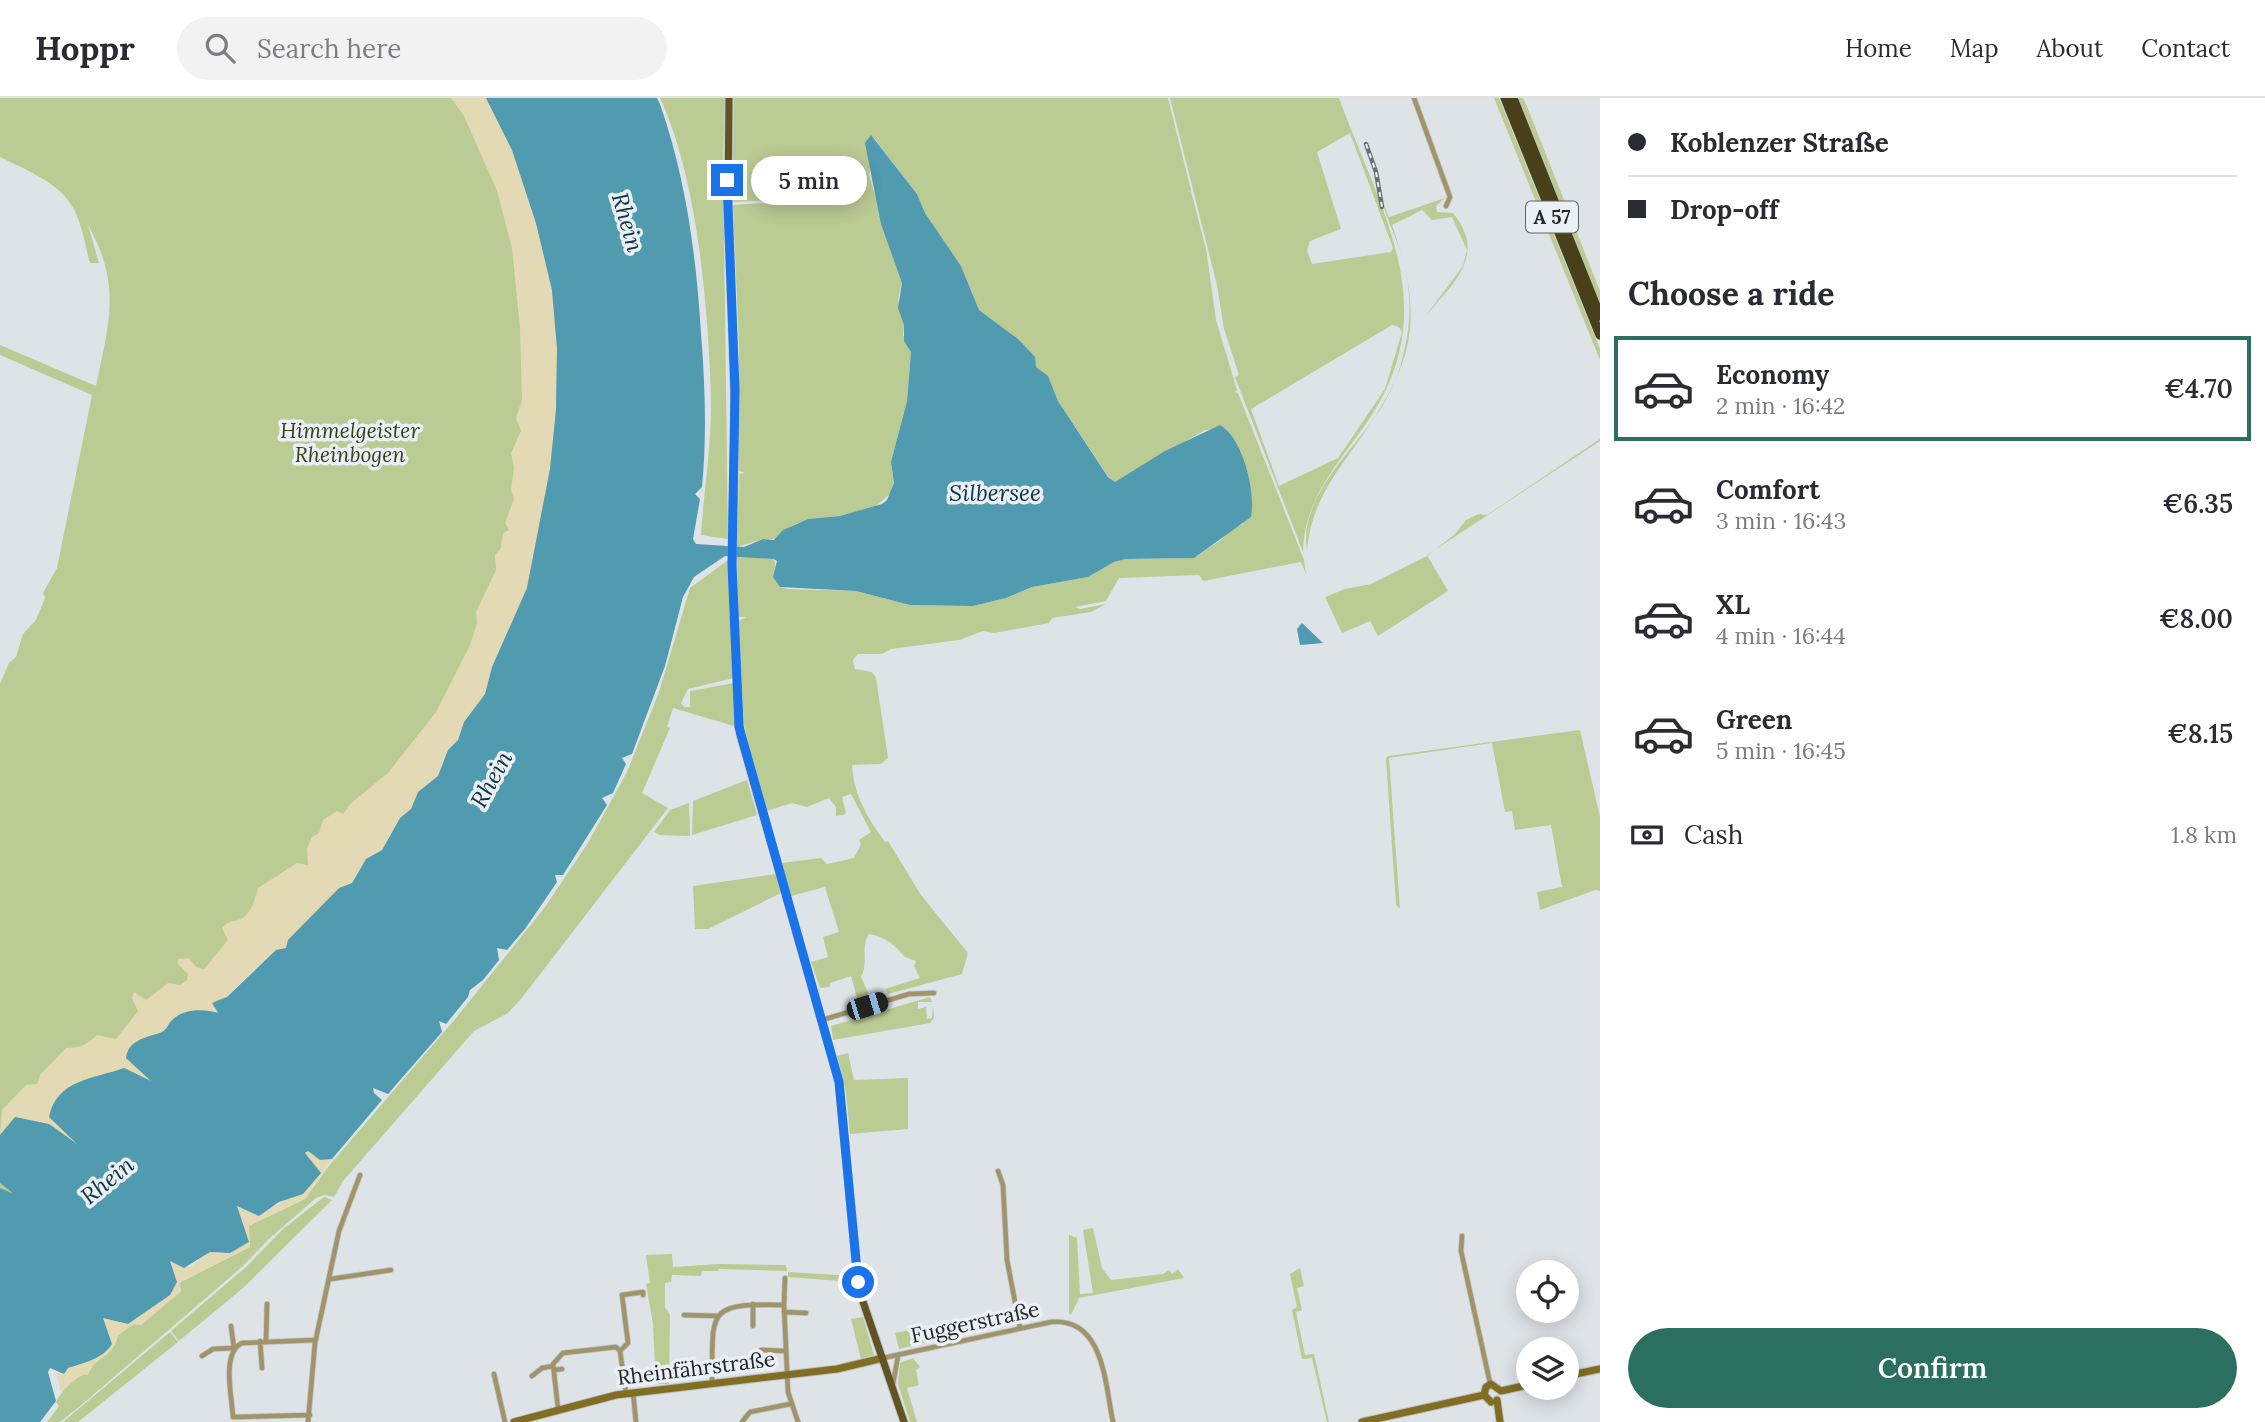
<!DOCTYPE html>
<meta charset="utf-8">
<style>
:root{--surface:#fff;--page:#f2f2f3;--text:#2b2b33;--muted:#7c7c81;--line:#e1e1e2;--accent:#2b6f61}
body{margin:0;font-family:Lora,serif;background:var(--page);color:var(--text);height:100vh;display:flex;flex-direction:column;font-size:26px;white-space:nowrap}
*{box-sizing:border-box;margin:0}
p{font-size:23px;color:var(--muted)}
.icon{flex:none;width:38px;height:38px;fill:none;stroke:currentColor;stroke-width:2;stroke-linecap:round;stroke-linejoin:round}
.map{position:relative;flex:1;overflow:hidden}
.side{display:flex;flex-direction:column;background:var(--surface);width:665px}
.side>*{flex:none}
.guide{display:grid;align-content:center;height:154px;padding:0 28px;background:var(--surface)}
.buttons{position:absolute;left:1516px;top:1162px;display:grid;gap:14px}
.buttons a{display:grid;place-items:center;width:63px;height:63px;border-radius:50%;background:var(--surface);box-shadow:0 4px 18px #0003;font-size:35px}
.end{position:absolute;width:32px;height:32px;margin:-16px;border:9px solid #1a73e8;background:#fff;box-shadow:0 0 0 4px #fff}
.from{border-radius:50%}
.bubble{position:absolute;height:49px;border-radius:24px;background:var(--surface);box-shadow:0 4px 18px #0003;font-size:23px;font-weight:600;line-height:49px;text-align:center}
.car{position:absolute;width:21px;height:42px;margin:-21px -10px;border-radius:9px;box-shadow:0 0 5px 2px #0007;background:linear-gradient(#222 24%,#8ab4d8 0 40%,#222 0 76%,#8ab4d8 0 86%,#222 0)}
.guide b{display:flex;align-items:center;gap:24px;height:66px;font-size:26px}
.guide b+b{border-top:2px solid var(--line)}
.guide i{width:18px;height:18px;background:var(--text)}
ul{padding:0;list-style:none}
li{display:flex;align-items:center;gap:21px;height:105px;margin:0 14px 10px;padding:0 14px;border:4px solid transparent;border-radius:0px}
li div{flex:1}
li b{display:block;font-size:26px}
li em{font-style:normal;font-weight:600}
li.current{border-color:var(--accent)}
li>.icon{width:63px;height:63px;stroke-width:1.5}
h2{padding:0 28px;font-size:32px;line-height:84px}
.pay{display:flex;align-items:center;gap:18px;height:77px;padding:0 28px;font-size:26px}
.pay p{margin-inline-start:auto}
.button{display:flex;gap:14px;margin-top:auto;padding:14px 28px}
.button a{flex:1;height:80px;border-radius:42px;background:var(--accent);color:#fff;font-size:28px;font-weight:600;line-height:80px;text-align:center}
header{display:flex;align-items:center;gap:42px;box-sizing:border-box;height:98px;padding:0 35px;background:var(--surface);border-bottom:2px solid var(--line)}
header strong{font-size:33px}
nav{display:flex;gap:38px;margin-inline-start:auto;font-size:24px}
.search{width:490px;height:63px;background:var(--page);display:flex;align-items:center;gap:18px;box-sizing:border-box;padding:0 24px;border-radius:38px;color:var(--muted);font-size:26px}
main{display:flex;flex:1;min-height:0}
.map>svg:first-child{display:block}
.green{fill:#bbcb94;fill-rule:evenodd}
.sand{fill:#e3d9b4}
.water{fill:#509baf}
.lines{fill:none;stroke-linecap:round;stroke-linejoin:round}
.street-casing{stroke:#bdc1c5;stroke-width:6}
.secondary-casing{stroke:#bdc1c5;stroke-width:9}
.primary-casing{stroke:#bdc1c5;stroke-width:9}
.highway-casing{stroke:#bdc1c5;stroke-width:10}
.street{stroke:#a19468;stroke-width:4.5}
.secondary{stroke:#816e23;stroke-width:7}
.primary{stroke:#625422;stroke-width:7}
.highway{stroke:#493f19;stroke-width:9}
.rail-casing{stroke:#6b6e71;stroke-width:4.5}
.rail{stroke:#ebf0f6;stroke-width:2;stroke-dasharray:5;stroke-linecap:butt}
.route{stroke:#1a73e8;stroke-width:9}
.labels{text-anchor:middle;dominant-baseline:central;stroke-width:7;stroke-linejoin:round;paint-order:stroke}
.shield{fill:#ebf0f6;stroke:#606366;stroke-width:2}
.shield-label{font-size:19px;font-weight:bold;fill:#242628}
.park-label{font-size:21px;font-style:italic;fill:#364014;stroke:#ebf0f6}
.street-label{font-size:21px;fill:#242628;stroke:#ebf0f6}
.water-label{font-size:23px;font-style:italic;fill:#11353f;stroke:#ebf0f6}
</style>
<header>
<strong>Hoppr</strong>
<div class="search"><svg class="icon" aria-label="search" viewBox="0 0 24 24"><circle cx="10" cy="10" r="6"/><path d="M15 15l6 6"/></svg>Search here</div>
<nav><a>Home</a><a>Map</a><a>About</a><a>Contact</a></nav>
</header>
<main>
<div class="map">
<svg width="1600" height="1324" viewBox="0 0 1600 1324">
<rect width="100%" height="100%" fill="#dee3e8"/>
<path class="green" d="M0,0H549L601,405L0,1195V586L9,565L16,559L23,536L36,522L45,500L43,495L57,470L92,297L0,257V247L96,288C109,224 122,188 88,127L99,165H90C85,148 82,124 72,108C58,84 24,71 0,59Z
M660,0H725L723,59L728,441L701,437C704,391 712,344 711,299C708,209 698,82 660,0Z
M734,0H1168L1191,92L1188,94L1191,93L1206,151L1216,222L1237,292L1235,294L1238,295L1304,462L1306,476L1301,464L1203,483L1199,477L1119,480L1106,503L1075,509L1080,511L1106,506L1091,514L1052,520L1049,525L994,535L983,533L959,542L891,551L882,556H858L853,562L855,571L872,574L876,580L888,660L881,666L852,667C854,698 867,719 885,744L888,743L921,797L968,855L962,876L888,896L885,891L920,880L914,868L916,863L905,859C894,847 887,839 869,836C860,850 869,865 861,879L868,894L866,902L858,904L851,878L830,885V889L820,890L811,864L828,859L823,839L839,834L825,789L791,798L782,765L821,760L827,766L854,760L861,746L859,742L871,734L851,696L842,699L846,715L843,717L836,718V709L829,700L807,709L792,705L766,713L744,628L738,523L747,519H738L737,457L774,461L780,489L788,491L856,493L910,507L973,508L1006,500L1032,489L1088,479L1114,464L1126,461L1194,460L1222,441L1228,433L1243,426L1252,408L1241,355L1225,330L1205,332L1115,384L1108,378L1058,303L1048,279L1036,269L1018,241L979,212L961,168L925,115L917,96L874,40L869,77L902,185L898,200L904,227L903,237L911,254L907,303L891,364L894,385L890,396L875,409L840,418L808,421L793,427L780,435L777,441H763L737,449L739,376L745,375L739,373V248L733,107L831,101L837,96L829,89L820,100L732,104Z
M1170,0H1339C1381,115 1447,212 1365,327C1336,368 1304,402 1303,454L1235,279L1239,277L1224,231L1217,187ZM1350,35L1393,150L1391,154L1312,166L1307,152L1310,143L1341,131L1317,54ZM1392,227L1399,229L1402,234L1385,291L1338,360L1279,388L1251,311Z
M1494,0H1499L1600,251V262Z
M1518,0H1523L1528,11L1600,193V206Z
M1381,99L1389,119L1445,100L1436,108L1437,114L1453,115C1490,160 1448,189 1422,223L1463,168L1467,152L1452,119L1432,122L1422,112L1392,127C1428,228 1411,271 1350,355C1327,387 1311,412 1307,452C1298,399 1356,350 1382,309C1393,291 1401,270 1405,249C1413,215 1410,182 1399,149C1393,133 1385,116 1381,99Z
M1600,341V343L1427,457L1448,493L1378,538L1370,523L1342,535L1325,499L1345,491L1371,486L1427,458L1455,436L1466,422L1478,416L1487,417Z
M728,462L734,580L688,591L681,605L684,609H690V593L734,585L738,639L745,666L734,628L673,610L667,629L670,630L642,695L668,710L521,901L508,915L474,933L343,1083L334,1099L325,1097L316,1100L270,1140L243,1168L79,1309L60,1324H47L59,1308L56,1304C62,1293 75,1277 88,1276C95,1258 113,1260 117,1238L133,1226L141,1227L181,1193L179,1185L250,1149L248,1128L305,1101L328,1069L456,920L545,809L588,745L627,674L659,594L690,490Z
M1580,632L1600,719V793L1595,792L1540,812L1537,794L1562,789L1551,727L1515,732L1512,713L1505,714L1492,645L1389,660L1400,811L1396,807L1386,660L1388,658Z
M747,682L757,717L692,737L693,703Z
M689,705L690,738L660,737L654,734L670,712Z
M776,776L781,795L708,831H695L693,788Z
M930,899L932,904H918V911L926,909L927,921L932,920L933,907L934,920L930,925L833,942L831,928Z
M848,955L854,982L908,980V1031L850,1036L846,994L837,958Z
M324,1099L332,1102L243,1190L179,1243L171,1233L246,1169L283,1131Z
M1093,1130L1102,1170L1111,1182L1163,1176L1169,1172L1172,1176L1178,1171L1184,1180L1079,1200L1071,1217L1069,1215V1137L1077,1140L1080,1196L1093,1195L1083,1132Z
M672,1156L673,1169L719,1166L786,1167L787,1173L719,1171L718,1173H702L701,1178L672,1177L671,1184L665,1185V1209L670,1217L669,1286H656L653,1226L646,1186L650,1185L646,1157Z
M1300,1170L1304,1188L1297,1190L1302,1212L1296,1214L1305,1257L1314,1256L1329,1324H1327L1312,1260L1302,1261L1292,1212L1297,1209L1290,1176Z
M788,1174L854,1178V1184L788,1179Z
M863,1219L874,1257L861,1261L851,1221Z
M924,1229L938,1233L940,1241L899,1251L895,1235Z
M170,1234L178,1244L78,1324H63Z
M913,1260L920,1269L916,1272L919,1287L907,1290L917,1324H910L898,1286L900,1265Z"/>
<path class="sand" d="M451,0H486L512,52L536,125L552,192L557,250L556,312L550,371L527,490L492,569L485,596L464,624L458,642L448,652L438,678L418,694L411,711L400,720L381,752C367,756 358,773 352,785L339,790L286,851L263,863L226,899L215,903L218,915C203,912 184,910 172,923C168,927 166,933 160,935C143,941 135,942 126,960L151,983L124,970L66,990L49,1019L77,1046L53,1028L16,1019L0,1037L2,1012L26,987L37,986L40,977L66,950C81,950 88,946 97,937L116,941L138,913L132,900L134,894L146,902L168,885L180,887L187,882L188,876L178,866V861L189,860L196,869L204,871L228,842L222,830C229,821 234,825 242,820C252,814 255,801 258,790L297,765L308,767L307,751L312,739L319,735L323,722L337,713L343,716L350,706L388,675L436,614L470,547L477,525L476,514L496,472L495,457L501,450L503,435L509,432L505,425L514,401L511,392L514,370L511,355L521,333L516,320L522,302L520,230L512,150L497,93L464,18Z
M308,1053L320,1062L332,1061L305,1101L249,1128L250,1149L179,1185L181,1193L141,1227L133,1226L118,1238C113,1260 95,1258 88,1277H81L61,1294L56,1275L64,1276L68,1270L112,1246L103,1220L128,1226L156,1206L177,1184L170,1163L190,1169L210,1154L230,1155L236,1108L259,1118C285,1100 299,1100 320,1075L305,1055Z"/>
<path class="water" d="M486,0H657L660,6C686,81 696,156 701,235C705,287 707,337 702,389L695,396L700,401L693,441L696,446L744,449L763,441L774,442L783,432L808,421L840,418L882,406L887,402L894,385L891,364L907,303L911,254L904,243V227L898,210L902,185L881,126L865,45L871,37L917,96L925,115L961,168L979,212L1018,241L1035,259L1036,269L1048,278L1058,303L1108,379L1115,384L1165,353L1220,327C1243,340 1256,394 1251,419L1194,460L1126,461L1114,464L1088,479L1032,489L1006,500L973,508L910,507L856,493L780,489L773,479L777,463L774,461L725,458L694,479L683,499L665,568L632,656L622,660L626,666L613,695L602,700L607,707L563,777H555L557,784L525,831L507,852L497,850L499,862L483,882L470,892L468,899L446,926L439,923L442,934L388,996L373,990L374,995L382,1002L332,1061L320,1062L308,1053L305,1055L321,1075L303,1096L279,1104L259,1118L237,1108L249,1144L230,1155L210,1154L184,1170L170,1163L177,1184L170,1197L128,1226L103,1220L112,1246C103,1261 83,1265 68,1270L64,1276L50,1270L48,1274L56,1303L40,1324H0V1090L14,1096L0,1085V1037L15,1019L49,1026L77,1046L49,1019C57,981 94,981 124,970L151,983L126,960C128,942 147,939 160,935C166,933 167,928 171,923C184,910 203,911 218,915L212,905L227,899L276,852L286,850L288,842L339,790L352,785L366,761L382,752L400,720L411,711L418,694L438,678L448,652L458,642L464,624L485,596L492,569L527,490L550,371L556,312L557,250L552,192L536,125L512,52Z
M1302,525L1323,545L1300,547L1297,531Z"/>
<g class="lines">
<defs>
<path id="street" d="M1414,0L1450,99L1446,108
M822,922L909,896L934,895
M998,1073L1003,1087L1007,1162L1020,1230
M1462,1138L1461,1153L1490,1285
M331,1181L391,1172
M784,1207L785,1180
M784,1214L806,1215
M684,1217L718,1218
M753,1228V1206
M260,1243L262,1270
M266,1243L267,1206
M761,1252L785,1253
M620,1253L628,1245L622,1197L643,1194V1197
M202,1258L213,1251L234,1250L231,1228
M883,1260L1051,1224C1104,1219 1105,1286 1113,1324
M554,1272L562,1271
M494,1276L505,1324
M532,1278L542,1270L553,1268
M712,1286C713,1212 705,1205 784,1207L788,1294L798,1324
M893,1286L898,1258
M633,1294L636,1324
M558,1310L553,1266L563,1255L616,1249L620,1253L626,1295
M310,1317L233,1319C232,1299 221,1255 242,1245L316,1242
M308,1324L315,1245L339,1133L360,1077
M742,1324L750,1314L790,1306"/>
<path id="secondary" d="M1566,1278L1600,1271
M1501,1293L1528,1287
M1484,1297L1486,1289L1491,1286L1501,1293
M1484,1297L1491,1304
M1497,1302L1500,1324
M514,1324L616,1297L837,1271L883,1260
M1362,1324L1484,1297"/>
<path id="primary" d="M729,0L728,106L735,312L732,467L740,636L839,984L859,1192L904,1324"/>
<path id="highway" d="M1505,0L1600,237
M1513,0L1600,218"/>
</defs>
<use href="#street" class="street-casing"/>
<use href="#secondary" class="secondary-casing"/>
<use href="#primary" class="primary-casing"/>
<use href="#highway" class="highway-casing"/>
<use href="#street" class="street"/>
<use href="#secondary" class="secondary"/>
<use href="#primary" class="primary"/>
<use href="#highway" class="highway"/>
<defs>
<path id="rail" d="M1366,46L1376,74L1382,109"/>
</defs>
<use href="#rail" class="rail-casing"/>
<use href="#rail" class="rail"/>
</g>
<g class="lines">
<path class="route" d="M727,82L735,291L732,467L739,629L839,984L858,1184"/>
</g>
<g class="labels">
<rect class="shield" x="1526" y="103.5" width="52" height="31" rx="5"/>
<g class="shield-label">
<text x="1552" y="119">A 57</text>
</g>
<g class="park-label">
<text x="350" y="332">Himmelgeister<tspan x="350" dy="24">Rheinbogen</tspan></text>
</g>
<g class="street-label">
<text transform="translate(975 1224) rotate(-12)">Fuggerstraße</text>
<text transform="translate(696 1270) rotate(-7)">Rheinfährstraße</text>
</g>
<g class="water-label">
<text transform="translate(628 124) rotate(74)">Rhein</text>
<text x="995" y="394">Silbersee</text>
<text transform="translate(491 681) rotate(-61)">Rhein</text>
<text transform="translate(107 1082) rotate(-39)">Rhein</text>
</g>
</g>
</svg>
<div class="buttons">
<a><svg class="icon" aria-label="locate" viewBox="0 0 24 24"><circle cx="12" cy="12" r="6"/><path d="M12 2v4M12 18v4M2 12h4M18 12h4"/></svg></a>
<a><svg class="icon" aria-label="layers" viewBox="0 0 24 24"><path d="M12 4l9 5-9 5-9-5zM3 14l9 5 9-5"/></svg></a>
</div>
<i class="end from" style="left:858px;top:1184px"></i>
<i class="end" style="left:727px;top:82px"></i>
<div class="bubble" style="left:751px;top:58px;width:116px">5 min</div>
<i class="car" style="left:867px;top:908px;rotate:73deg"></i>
</div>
<section class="side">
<div class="guide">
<b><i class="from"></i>Koblenzer Straße</b>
<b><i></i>Drop-off</b>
</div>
<h2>Choose a ride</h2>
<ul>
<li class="current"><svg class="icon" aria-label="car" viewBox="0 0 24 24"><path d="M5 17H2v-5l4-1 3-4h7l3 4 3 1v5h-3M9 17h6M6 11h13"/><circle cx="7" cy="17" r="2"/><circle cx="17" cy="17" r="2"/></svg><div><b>Economy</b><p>2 min · 16:42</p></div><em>€4.70</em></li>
<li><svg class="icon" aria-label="car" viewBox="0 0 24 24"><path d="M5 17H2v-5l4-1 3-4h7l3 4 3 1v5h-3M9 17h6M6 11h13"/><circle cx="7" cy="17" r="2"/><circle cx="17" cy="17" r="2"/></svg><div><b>Comfort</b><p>3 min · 16:43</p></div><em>€6.35</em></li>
<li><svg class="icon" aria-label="car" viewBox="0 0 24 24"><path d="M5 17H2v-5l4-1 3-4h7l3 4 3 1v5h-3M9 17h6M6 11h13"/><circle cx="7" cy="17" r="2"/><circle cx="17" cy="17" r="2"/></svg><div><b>XL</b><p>4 min · 16:44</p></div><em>€8.00</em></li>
<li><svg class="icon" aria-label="car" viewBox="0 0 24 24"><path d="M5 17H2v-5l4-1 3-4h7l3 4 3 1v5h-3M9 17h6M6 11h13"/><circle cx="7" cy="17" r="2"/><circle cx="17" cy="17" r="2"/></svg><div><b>Green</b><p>5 min · 16:45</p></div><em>€8.15</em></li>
</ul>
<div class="pay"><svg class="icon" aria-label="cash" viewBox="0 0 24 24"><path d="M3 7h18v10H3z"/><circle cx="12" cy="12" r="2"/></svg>Cash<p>1.8 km</p></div>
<div class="button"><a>Confirm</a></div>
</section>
</main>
